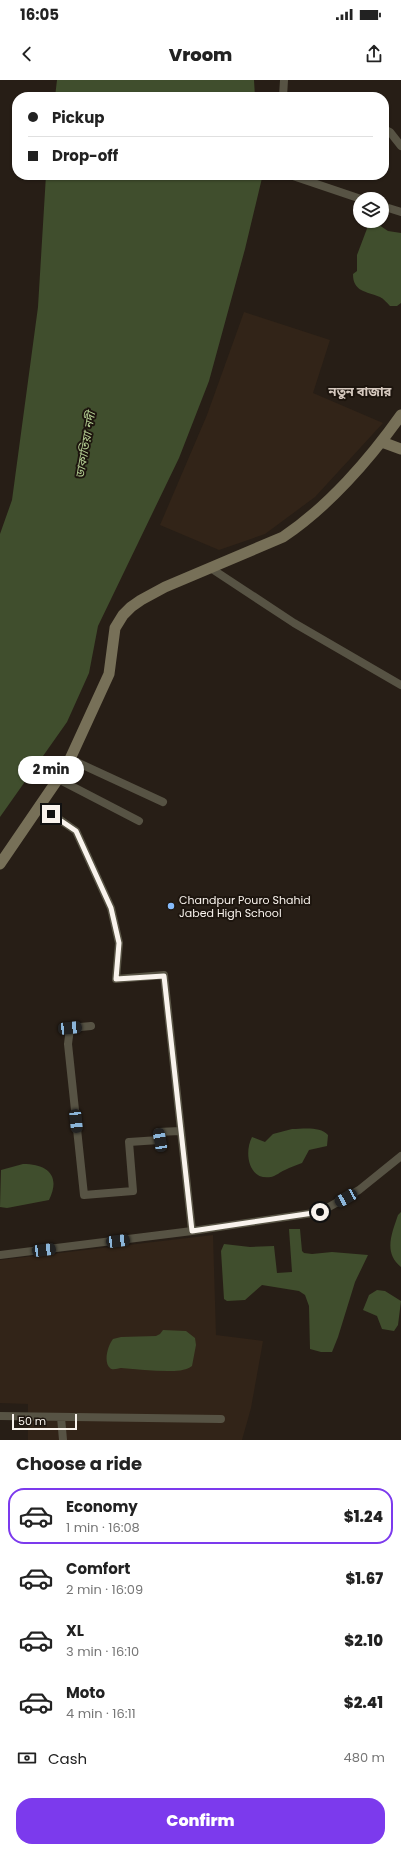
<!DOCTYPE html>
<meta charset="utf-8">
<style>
:root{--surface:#fff;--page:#f6f6f6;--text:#222;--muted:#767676;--line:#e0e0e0;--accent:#7c3aed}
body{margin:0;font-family:Poppins,"Noto Sans Bengali",sans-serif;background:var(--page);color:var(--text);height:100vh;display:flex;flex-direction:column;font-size:15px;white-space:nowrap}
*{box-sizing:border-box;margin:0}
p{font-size:13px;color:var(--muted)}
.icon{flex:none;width:22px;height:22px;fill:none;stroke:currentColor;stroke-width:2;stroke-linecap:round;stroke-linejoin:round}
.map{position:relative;height:1360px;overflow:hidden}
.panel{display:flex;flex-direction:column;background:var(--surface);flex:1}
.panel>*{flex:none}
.guide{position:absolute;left:12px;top:12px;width:377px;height:88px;border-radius:16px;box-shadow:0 1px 3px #0004;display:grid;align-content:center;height:88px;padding:0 16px;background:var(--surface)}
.tools{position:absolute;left:353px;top:112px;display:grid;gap:8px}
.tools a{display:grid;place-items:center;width:36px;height:36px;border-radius:50%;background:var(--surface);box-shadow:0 1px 3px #0004;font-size:20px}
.scale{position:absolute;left:12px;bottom:10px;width:65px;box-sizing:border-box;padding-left:4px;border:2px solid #f9f3ed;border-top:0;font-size:11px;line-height:14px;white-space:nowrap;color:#f9f3ed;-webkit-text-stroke:3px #1d150e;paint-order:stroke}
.end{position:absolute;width:18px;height:18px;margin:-9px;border:5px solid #f9f3ed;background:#111;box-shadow:0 0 0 2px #111}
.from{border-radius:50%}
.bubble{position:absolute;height:28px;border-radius:14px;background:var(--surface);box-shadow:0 1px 3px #0004;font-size:13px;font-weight:800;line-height:28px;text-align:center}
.car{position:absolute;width:12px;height:24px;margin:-12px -6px;border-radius:5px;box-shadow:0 0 3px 1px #0007;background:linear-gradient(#222 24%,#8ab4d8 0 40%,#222 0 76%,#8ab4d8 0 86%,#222 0)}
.guide b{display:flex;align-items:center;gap:14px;height:38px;font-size:15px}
.guide b+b{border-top:1px solid var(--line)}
.guide i{width:10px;height:10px;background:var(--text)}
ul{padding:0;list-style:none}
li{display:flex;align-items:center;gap:12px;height:56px;margin:0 8px 6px;padding:0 8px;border:2px solid transparent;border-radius:16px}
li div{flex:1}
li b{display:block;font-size:15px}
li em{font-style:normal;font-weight:800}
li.active{border-color:var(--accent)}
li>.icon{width:36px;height:36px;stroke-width:1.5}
h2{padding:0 16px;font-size:18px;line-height:48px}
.pay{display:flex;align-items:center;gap:10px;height:44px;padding:0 16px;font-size:15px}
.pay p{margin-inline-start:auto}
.cta{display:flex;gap:8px;margin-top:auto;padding:8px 16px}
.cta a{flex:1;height:46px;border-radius:16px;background:var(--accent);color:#fff;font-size:16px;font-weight:800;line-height:46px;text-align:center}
.status{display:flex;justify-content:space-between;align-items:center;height:28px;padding:0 20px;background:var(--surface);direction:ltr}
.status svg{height:11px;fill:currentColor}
header{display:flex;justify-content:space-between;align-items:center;height:52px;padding:0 16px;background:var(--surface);font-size:18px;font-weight:800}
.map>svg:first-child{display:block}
.built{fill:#322418}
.water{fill:#404e2d}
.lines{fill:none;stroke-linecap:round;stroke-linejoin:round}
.minor{stroke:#575344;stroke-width:8}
.secondary{stroke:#777058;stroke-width:11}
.route{stroke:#f9f3ed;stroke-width:5}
.poi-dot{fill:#86bbfb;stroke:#1d150e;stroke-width:1.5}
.labels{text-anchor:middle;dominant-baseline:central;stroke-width:4;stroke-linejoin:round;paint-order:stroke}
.poi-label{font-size:11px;fill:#f9f3ed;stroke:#1d150e;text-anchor:start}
.water-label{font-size:12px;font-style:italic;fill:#b4ce93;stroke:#1d150e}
.quarter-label{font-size:13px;font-weight:bold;fill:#d6c9bf;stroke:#1d150e}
</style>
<div class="status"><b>16:05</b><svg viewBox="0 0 49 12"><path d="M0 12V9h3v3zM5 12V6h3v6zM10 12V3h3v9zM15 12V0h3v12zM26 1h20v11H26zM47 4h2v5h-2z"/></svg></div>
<header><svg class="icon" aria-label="back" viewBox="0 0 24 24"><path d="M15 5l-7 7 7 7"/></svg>Vroom<svg class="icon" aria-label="share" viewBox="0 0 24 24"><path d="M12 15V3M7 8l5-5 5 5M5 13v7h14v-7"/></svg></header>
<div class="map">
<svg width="401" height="1360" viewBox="0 0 401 1360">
<rect width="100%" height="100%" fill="#271e16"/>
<path class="built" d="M244,232L330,260L313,313L383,343L315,417L265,454L219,470L160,445L207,335Z
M213,1155L216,1255L263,1261L251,1328L242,1360H28V1324L0,1323V1180Z"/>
<path class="water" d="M57,0H254L255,17H55Z
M46,95H261L262,98L245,169L209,301L179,378L98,546L89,593L67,642L0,737V454L12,420L38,227Z
M376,143L388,151L401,153V223L397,226H390C387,223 384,219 380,217C366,211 353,212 353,194L357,191V175L368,146Z
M292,1049C303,1049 320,1046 328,1055L327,1066L309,1070L302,1083C297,1085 290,1087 285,1090C280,1092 276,1096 271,1097C248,1101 244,1072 252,1057L265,1062L273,1054Z
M23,1084C48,1084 61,1096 49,1120L7,1128L0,1127L1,1090Z
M401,1132V1187C383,1173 392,1153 398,1135Z
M289,1149H300L302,1171L304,1173L312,1174L332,1172L368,1175L355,1202L338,1257L332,1272H321L310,1269L309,1226L305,1215L299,1211L262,1205L245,1220L227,1221L224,1219L221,1171L224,1164L250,1167L274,1166L277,1193L292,1192Z
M377,1210L385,1211L401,1221L398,1245L394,1251L382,1249L377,1236L363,1230L369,1215Z
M163,1250L186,1251L195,1258L196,1265L192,1286C185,1291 176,1291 168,1291C152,1291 137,1289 121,1288C118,1288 113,1291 110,1288C103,1282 108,1265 113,1259L121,1257L156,1256L160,1254Z"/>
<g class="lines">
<path class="minor" d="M283,17L284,0
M384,49L390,52L401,66
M290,95L361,119
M382,126L401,132
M212,489L294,543L401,605
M70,679L163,722
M58,699L139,741
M39,725L76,751L111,828L119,863L116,899L164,895L192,1151
M91,946L70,948L68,964L84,1115L133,1111L129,1062L159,1060L158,1052L180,1051
M0,1175L192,1151L320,1132L359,1110L401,1076
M0,1336L221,1339
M61,1337L63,1360"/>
<path class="secondary" d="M382,362L401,369
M0,784L58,699L70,679L109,594L115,548L123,535L131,527L141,520L165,507L283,457C328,427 370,379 401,335"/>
</g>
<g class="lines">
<path class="route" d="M51,734L76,751L111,828L119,863L116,899L164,896L192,1151L320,1132"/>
</g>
<circle class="poi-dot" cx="171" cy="826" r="4"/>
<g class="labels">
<g class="poi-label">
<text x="179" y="820">Chandpur Pouro Shahid<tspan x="179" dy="13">Jabed High School</tspan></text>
</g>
<g class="water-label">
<text transform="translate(85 365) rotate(-80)">ডাকাতিয়া নদী</text>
</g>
<g class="quarter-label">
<text x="360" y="311">নতুন বাজার</text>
</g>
</g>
</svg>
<div class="tools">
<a><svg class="icon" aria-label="layers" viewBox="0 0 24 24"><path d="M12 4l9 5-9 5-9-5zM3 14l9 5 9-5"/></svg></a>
</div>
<div class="scale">50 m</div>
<i class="end from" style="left:320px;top:1132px"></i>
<i class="end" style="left:51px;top:734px"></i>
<div class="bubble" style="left:18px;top:676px;width:66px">2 min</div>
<i class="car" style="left:70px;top:948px;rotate:84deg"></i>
<i class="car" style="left:76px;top:1041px;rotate:174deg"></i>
<i class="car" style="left:160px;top:1060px;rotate:350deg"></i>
<i class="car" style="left:346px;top:1118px;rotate:241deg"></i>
<i class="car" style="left:118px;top:1161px;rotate:83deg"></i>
<i class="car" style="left:44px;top:1170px;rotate:83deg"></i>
<div class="guide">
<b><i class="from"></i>Pickup</b>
<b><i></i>Drop-off</b>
</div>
</div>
<section class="panel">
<h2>Choose a ride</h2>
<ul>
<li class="active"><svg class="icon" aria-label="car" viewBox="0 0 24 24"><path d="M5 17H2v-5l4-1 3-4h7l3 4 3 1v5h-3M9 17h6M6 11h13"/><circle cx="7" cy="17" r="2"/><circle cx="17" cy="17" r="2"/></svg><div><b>Economy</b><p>1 min · 16:08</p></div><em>$1.24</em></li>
<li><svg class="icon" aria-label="car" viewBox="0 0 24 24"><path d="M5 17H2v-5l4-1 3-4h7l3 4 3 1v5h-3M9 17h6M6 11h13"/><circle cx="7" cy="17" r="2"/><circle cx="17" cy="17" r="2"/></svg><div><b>Comfort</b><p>2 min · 16:09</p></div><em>$1.67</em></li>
<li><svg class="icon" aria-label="car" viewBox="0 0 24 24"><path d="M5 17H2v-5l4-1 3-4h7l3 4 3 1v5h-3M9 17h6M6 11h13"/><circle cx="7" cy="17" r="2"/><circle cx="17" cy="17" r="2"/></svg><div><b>XL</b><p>3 min · 16:10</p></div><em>$2.10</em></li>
<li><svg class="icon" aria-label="car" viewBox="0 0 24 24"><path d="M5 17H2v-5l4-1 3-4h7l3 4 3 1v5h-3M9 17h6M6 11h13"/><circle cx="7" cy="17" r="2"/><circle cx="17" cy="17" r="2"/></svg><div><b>Moto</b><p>4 min · 16:11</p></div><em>$2.41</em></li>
</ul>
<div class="pay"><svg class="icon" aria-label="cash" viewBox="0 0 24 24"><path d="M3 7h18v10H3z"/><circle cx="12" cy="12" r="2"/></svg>Cash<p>480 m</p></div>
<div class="cta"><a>Confirm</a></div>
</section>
